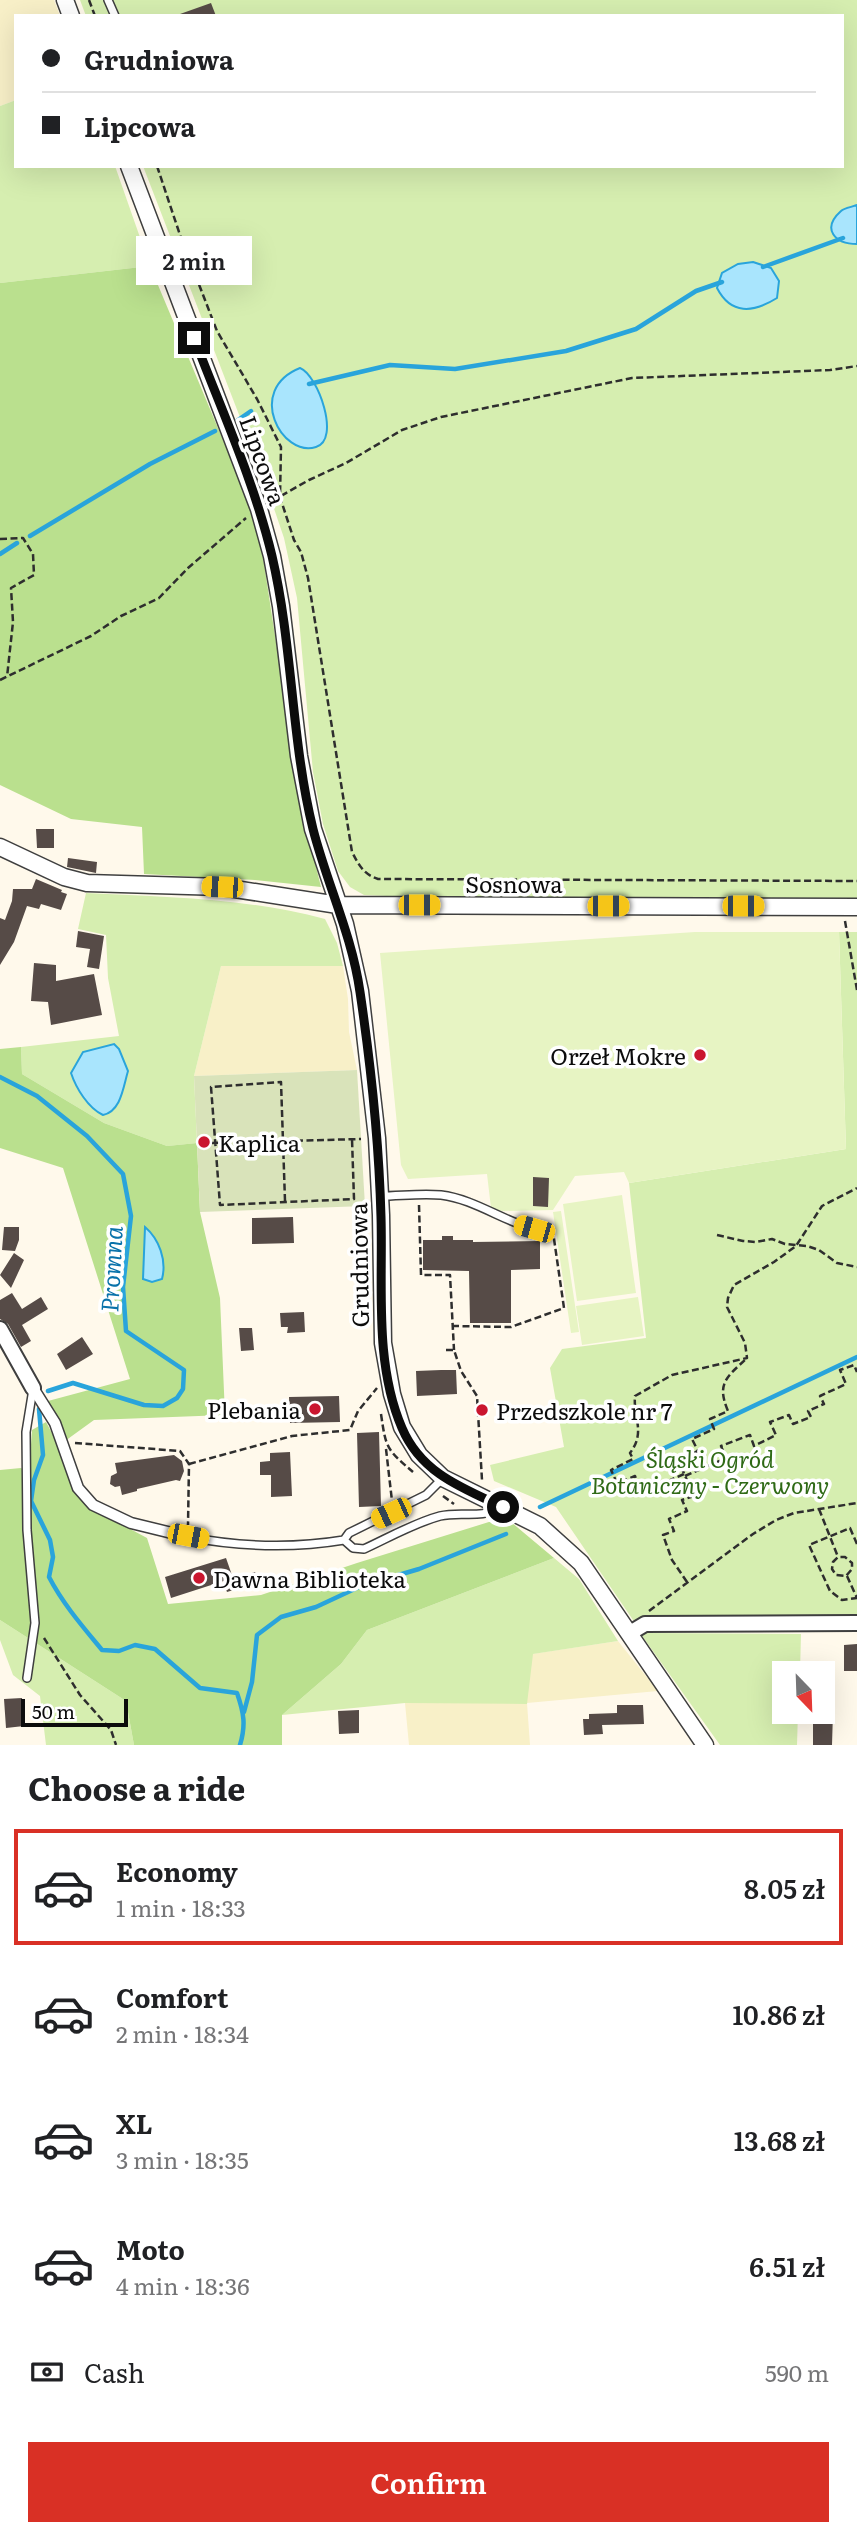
<!DOCTYPE html>
<meta charset="utf-8">
<style>
:root{--surface:#fff;--page:#f6f6f6;--text:#202124;--muted:#757577;--line:#e0e0e0;--accent:#d93025}
body{margin:0;font-family:Literata,serif;background:var(--page);color:var(--text);height:100vh;display:flex;flex-direction:column;font-size:26px;white-space:nowrap}
*{box-sizing:border-box;margin:0}
p{font-size:23px;color:var(--muted)}
.icon{flex:none;width:38px;height:38px;fill:none;stroke:currentColor;stroke-width:2;stroke-linecap:round;stroke-linejoin:round}
.map{position:relative;height:1745px;overflow:hidden}
.details{display:flex;flex-direction:column;background:var(--surface);flex:1}
.details>*{flex:none}
.banner{position:absolute;left:14px;top:14px;width:830px;height:154px;border-radius:0px;box-shadow:0 7px 28px #0002;display:grid;align-content:center;height:154px;padding:0 28px;background:var(--surface)}
.needle{width:46px;rotate:157deg}
.controls{position:absolute;left:772px;top:1661px;display:grid;gap:14px}
.controls a{display:grid;place-items:center;width:63px;height:63px;border-radius:0px;background:var(--surface);box-shadow:0 7px 28px #0002;font-size:35px}
.scale{position:absolute;left:21px;bottom:18px;width:107px;box-sizing:border-box;padding-left:7px;border:4px solid #0c0c0c;border-top:0;font-size:19px;line-height:24px;white-space:nowrap;color:#0c0c0c;-webkit-text-stroke:5px #fff;paint-order:stroke}
.end{position:absolute;width:32px;height:32px;margin:-16px;border:9px solid #0c0c0c;background:#fff;box-shadow:0 0 0 4px #fff}
.from{border-radius:50%}
.bubble{position:absolute;height:49px;border-radius:0px;background:var(--surface);box-shadow:0 7px 28px #0002;font-size:23px;font-weight:600;line-height:49px;text-align:center}
.car{position:absolute;width:21px;height:42px;margin:-21px -10px;border-radius:9px;box-shadow:0 0 5px 2px #0007;background:linear-gradient(#f5c518 24%,#345 0 40%,#f5c518 0 76%,#345 0 86%,#f5c518 0)}
.banner b{display:flex;align-items:center;gap:24px;height:66px;font-size:26px}
.banner b+b{border-top:2px solid var(--line)}
.banner i{width:18px;height:18px;background:var(--text)}
ul{padding:0;list-style:none}
li{display:flex;align-items:center;gap:21px;height:116px;margin:0 14px 10px;padding:0 14px;border:4px solid transparent;border-radius:0px}
li div{flex:1}
li b{display:block;font-size:26px}
li em{font-style:normal;font-weight:600}
li.current{border-color:var(--accent)}
li>.icon{width:63px;height:63px;stroke-width:1.5}
h2{padding:0 28px;font-size:32px;line-height:84px}
.pay{display:flex;align-items:center;gap:18px;height:77px;padding:0 28px;font-size:26px}
.pay p{margin-inline-start:auto}
.action{display:flex;gap:14px;margin-top:auto;padding:14px 28px}
.action a{flex:1;height:80px;border-radius:0px;background:var(--accent);color:#fff;font-size:28px;font-weight:600;line-height:80px;text-align:center}
.map>svg:first-child{display:block}
.farmland{fill:#f8f0c8}
.green{fill:#d6eeb0}
.forest{fill:#bae08e}
.cemetery{fill:#d9e3ba}
.pitch{fill:#e7f4c3}
.water{fill:#a9e5fd;stroke:#29a4db;stroke-width:2}
.lines{fill:none;stroke-linecap:round;stroke-linejoin:round}
.stream{stroke:#29a4db;stroke-width:4.5}
.building{fill:#564b47}
.service-casing{stroke:#3f3f3f;stroke-width:10}
.pedestrian-casing{stroke:#3f3f3f;stroke-width:13}
.minor-casing{stroke:#3f3f3f;stroke-width:18}
.tertiary-casing{stroke:#3f3f3f;stroke-width:19}
.path{stroke:#2e2e2e;stroke-width:2.5;stroke-dasharray:7 3.5;stroke-linecap:butt}
.service{stroke:#fff;stroke-width:7}
.pedestrian{stroke:#fff;stroke-width:10}
.minor{stroke:#fff;stroke-width:14}
.tertiary{stroke:#fff;stroke-width:16}
.route{stroke:#0c0c0c;stroke-width:9}
.poi-dot{fill:#ca162f;stroke:#fff;stroke-width:2.5}
.labels{text-anchor:middle;dominant-baseline:central;stroke-width:7;stroke-linejoin:round;paint-order:stroke}
.street-label{font-size:23px;fill:#0c0c0c;stroke:#fff}
.poi-label{font-size:23px;fill:#0c0c0c;stroke:#fff;text-anchor:start}
.park-label{font-size:23px;font-style:italic;fill:#2f6a16;stroke:#fff}
.water-label{font-size:24px;font-style:italic;fill:#0972aa;stroke:#fff}
</style>
<div class="map">
<svg width="857" height="1745" viewBox="0 0 857 1745">
<rect width="100%" height="100%" fill="#fff9eb"/>
<path class="farmland" d="M0,0H54L60,16H16V100L0,106Z
M221,966H343L348,999L349,1032L357,1070L194,1076Z
M618,1641L658,1691L527,1703L530,1745H409L405,1703H526L532,1654Z"/>
<path class="green" d="M80,0H857V899L409,897L364,895L350,887L338,871L323,824L313,772L297,598L284,538L265,482L143,166H842V16H86Z
M16,100V166H115L150,266L0,283V106Z
M86,893C166,897 247,898 325,919L337,943L343,966H221L194,1076L197,1143L167,1146L104,1123L22,1074L21,1047L119,1036L108,978L106,935L78,929Z
M839,932H857V1619L633,1620L556,1507L494,1481L490,1465L564,1447L550,1368L562,1349L646,1338L629,1183L846,1149Z
M554,1558L579,1579L618,1641L533,1654L527,1704L405,1703L282,1715L341,1664L367,1630Z
M0,1620L126,1701L134,1745H46L40,1696L13,1675L0,1640Z
M640,1633L801,1634L800,1673H784V1712H798L797,1745H720Z"/>
<path class="forest" d="M150,266L244,490L259,531L301,806L321,887L255,880L144,874L142,827L71,819L0,785V283Z
M21,1047L22,1074L104,1123L167,1146L197,1143L200,1212L220,1298L225,1415L94,1420L65,1441L48,1401L130,1379L63,1168L0,1148V1049Z
M46,1422L56,1441L73,1490L93,1509L147,1538L168,1604L261,1595L357,1563L505,1517L554,1558L367,1630L341,1664L282,1715V1745H134L126,1701L0,1620V1470L21,1468L29,1473L32,1430Z"/>
<path class="cemetery" d="M357,1070L365,1206L200,1212L194,1076Z"/>
<path class="pitch" d="M695,932H839L846,1149L629,1183L624,1172L575,1176L553,1210L502,1211L491,1208L487,1174L408,1179L401,1165L380,953Z
M622,1195L636,1293L577,1301L563,1204Z
M561,1211L579,1332L571,1333L553,1212Z
M638,1297L644,1336L582,1345L576,1306Z"/>
<path class="water" d="M857,205V244C835,244 821,229 841,211C844,208 852,207 857,205Z
M753,262L771,268L779,281L777,298C753,313 731,315 717,288L722,273L738,264Z
M300,368C318,375 341,440 316,447C282,458 245,390 300,368Z
M114,1044L119,1049L128,1071C123,1088 121,1111 103,1115C88,1108 76,1088 71,1073L83,1052Z
M145,1227C159,1239 167,1260 162,1279L152,1282L143,1279Z"/>
<g class="lines">
<path class="stream" d="M763,267L843,238
M309,384L390,365L455,369L566,351L636,329L696,291L722,282
M238,420L251,411
M30,536L150,464L215,431
M0,554L17,543
M0,1077L37,1096L87,1136L123,1174L131,1216L123,1287L126,1331L184,1370L183,1389L177,1398L163,1406L144,1405L73,1383L48,1391
M39,1409L43,1455L34,1480L31,1501L50,1540L53,1557L49,1577C63,1604 83,1627 102,1650L119,1651L135,1645L155,1649L200,1688L237,1693C244,1713 246,1725 240,1745
M540,1507L857,1357
M244,1712L252,1682L257,1635L281,1617L316,1607L361,1586L419,1569L506,1534"/>
</g>
<path class="building" d="M211,3L216,16H181L180,14Z
M36,829H54V848H37Z
M68,858L97,862L96,873L67,867Z
M36,879L62,890L61,892L67,894L61,910L41,904L39,909L27,906L14,942L0,965V918L5,920L12,901L13,889H32Z
M78,931L104,936L99,969L87,967L90,949L76,947Z
M34,963L56,965V981L94,974L102,1015L51,1025L48,1002L31,1001Z
M533,1177L549,1178L548,1207L533,1206Z
M293,1217L294,1243L252,1244V1218Z
M4,1227H19V1240L15,1251L2,1250Z
M442,1236H453V1240H473V1242L540,1241V1269L511,1270V1323H470L469,1271L423,1270V1240H442Z
M14,1253L24,1260L11,1288L0,1275Z
M12,1293L22,1309L41,1297L48,1309L22,1325L31,1341L21,1347L8,1324L0,1319V1300Z
M304,1312L305,1332L287,1333L288,1327H281L280,1313Z
M239,1328H252L254,1350L241,1351Z
M82,1337L93,1354L66,1370L57,1354Z
M441,1370H456L457,1394L417,1396L416,1371Z
M339,1396L340,1422L290,1423L289,1397Z
M379,1432L381,1506L359,1507L357,1433Z
M290,1452L292,1496L271,1497V1475H260V1462L270,1461V1453Z
M174,1455L182,1461L184,1471L180,1481L176,1480L137,1489V1491L122,1495L120,1486L115,1487L110,1484L111,1476L117,1473L115,1463Z
M226,1558L233,1578L171,1598L165,1577Z
M255,1572L259,1582L227,1592L223,1582Z
M857,1644V1671H844V1645Z
M22,1698L24,1726L6,1728L4,1699Z
M617,1705H643L644,1724L602,1725L603,1734L584,1735L583,1719H589V1714L617,1713Z
M359,1710V1733L339,1734L338,1711Z
M813,1712H833L832,1745H813Z"/>
<g class="lines">
<defs>
<path id="service" d="M108,0L115,16
M380,1196C400,1196 421,1193 441,1195C474,1199 503,1221 534,1229
M188,1537C241,1547 290,1549 344,1540L349,1533L426,1495L442,1479
M344,1540L353,1548L364,1549C388,1538 414,1523 440,1516C460,1511 481,1519 500,1508
M27,1678L35,1623L27,1530L26,1432L33,1389"/>
<path id="pedestrian" d="M33,1388L55,1423L78,1488L93,1505L131,1523L188,1537"/>
<path id="minor" d="M0,1329L33,1388
M630,1633L645,1624L857,1623"/>
<path id="tertiary" d="M65,0L71,16
M129,166L259,509L272,556L281,606L299,756L313,829L345,924L360,991L377,1138L381,1215L383,1343L392,1394L402,1427L419,1455L443,1478L540,1526L581,1563L705,1745
M0,847L64,877L87,883L222,887L338,905L857,907"/>
</defs>
<use href="#service" class="service-casing"/>
<use href="#pedestrian" class="pedestrian-casing"/>
<use href="#minor" class="minor-casing"/>
<use href="#tertiary" class="tertiary-casing"/>
<path class="path" d="M89,0L95,16
M157,166L181,238L217,331L257,399L281,447L280,497L294,540L301,552L308,578L352,852C359,865 363,874 378,879L857,881
M272,501L309,480L346,463L402,430L441,417L632,378L830,370L857,366
M0,539L23,538L33,554L34,575L11,588L13,622L7,677
M0,680L91,636L121,616L159,598L188,568L246,518
M845,921L857,990
M212,1143L361,1139
M285,1201L281,1082L211,1087L220,1205L354,1199L352,1139
M419,1205L421,1275H450L454,1350
M717,1235L743,1241L756,1242L772,1239L785,1244L807,1246L819,1250L837,1263L857,1267
M452,1326L511,1327L564,1308L553,1232L542,1230
M446,1350H454L461,1371L477,1396L482,1480
M381,1414C386,1448 386,1449 413,1472
M75,1443L180,1451L189,1464L188,1525
M386,1449L392,1501
M189,1464L292,1436L350,1430L358,1411L377,1388
M684,1474L657,1486L655,1480L639,1487L635,1476L617,1483L611,1470L633,1459L630,1453C646,1432 633,1418 635,1396L672,1375L747,1358L745,1343L727,1307L728,1298L734,1285L774,1262L796,1246L822,1206L857,1188
M685,1476L726,1458L721,1446L750,1435L754,1446L776,1435L770,1422L789,1415L793,1424L811,1417L808,1411L824,1404L820,1396L846,1384L840,1370L854,1365L857,1372
M443,1496L454,1504
M819,1509L838,1557L833,1562L832,1569L836,1575L846,1576L852,1569V1563L845,1557H838
M857,1544L850,1528L809,1545L830,1591L842,1600L857,1598
M847,1576L857,1598
M687,1582L672,1560L663,1535L674,1531L669,1519L687,1511L682,1500L694,1496L678,1460L698,1451L692,1439L714,1429L710,1419L728,1411C716,1383 727,1377 747,1358
M649,1611L753,1534L776,1520L794,1513L857,1503
M44,1638L80,1695L111,1730L116,1745"/>
<use href="#service" class="service"/>
<use href="#pedestrian" class="pedestrian"/>
<use href="#minor" class="minor"/>
<use href="#tertiary" class="tertiary"/>
</g>
<g class="lines">
<path class="route" d="M194,338C221,409 254,481 272,556C293,646 291,740 313,829C327,884 352,935 360,992C371,1066 379,1142 381,1217C383,1286 374,1363 402,1428C421,1473 462,1488 503,1507"/>
</g>
<g class="poi-dot">
<circle cx="700" cy="1055" r="7"/>
<circle cx="204" cy="1142" r="7"/>
<circle cx="315" cy="1409" r="7"/>
<circle cx="482" cy="1410" r="7"/>
<circle cx="199" cy="1578" r="7"/>
</g>
<g class="labels">
<g class="street-label">
<text transform="translate(264 460) rotate(70)">Lipcowa</text>
<text x="514" y="883">Sosnowa</text>
<text transform="translate(358 1265) rotate(-91)">Grudniowa</text>
</g>
<g class="poi-label">
<text x="686" y="1055" text-anchor="end">Orzeł Mokre</text>
<text x="218" y="1142">Kaplica</text>
<text x="301" y="1409" text-anchor="end">Plebania</text>
<text x="496" y="1410">Przedszkole nr 7</text>
<text x="213" y="1578">Dawna Biblioteka</text>
</g>
<g class="park-label">
<text x="710" y="1458">Śląski Ogród<tspan x="710" dy="26">Botaniczny - Czerwony</tspan></text>
</g>
<g class="water-label">
<text transform="translate(110 1269) rotate(-87)">Promna</text>
</g>
</g>
</svg>
<div class="controls">
<a><svg class="needle" viewBox="-14 -14 28 28"><path d="M0-13l5 13h-10z" fill="#e53935"/><path d="M0 13l5-13h-10z" fill="#757577"/></svg></a>
</div>
<div class="scale">50 m</div>
<i class="end from" style="left:503px;top:1507px"></i>
<i class="end" style="left:194px;top:338px"></i>
<div class="bubble" style="left:136px;top:236px;width:116px">2 min</div>
<i class="car" style="left:222px;top:887px;rotate:272deg"></i>
<i class="car" style="left:419px;top:905px;rotate:90deg"></i>
<i class="car" style="left:608px;top:906px;rotate:90deg"></i>
<i class="car" style="left:743px;top:906px;rotate:90deg"></i>
<i class="car" style="left:534px;top:1229px;rotate:286deg"></i>
<i class="car" style="left:391px;top:1513px;rotate:245deg"></i>
<i class="car" style="left:188px;top:1536px;rotate:101deg"></i>
<div class="banner">
<b><i class="from"></i>Grudniowa</b>
<b><i></i>Lipcowa</b>
</div>
</div>
<section class="details">
<h2>Choose a ride</h2>
<ul>
<li class="current"><svg class="icon" aria-label="car" viewBox="0 0 24 24"><path d="M5 17H2v-5l4-1 3-4h7l3 4 3 1v5h-3M9 17h6M6 11h13"/><circle cx="7" cy="17" r="2"/><circle cx="17" cy="17" r="2"/></svg><div><b>Economy</b><p>1 min · 18:33</p></div><em>8.05 zł</em></li>
<li><svg class="icon" aria-label="car" viewBox="0 0 24 24"><path d="M5 17H2v-5l4-1 3-4h7l3 4 3 1v5h-3M9 17h6M6 11h13"/><circle cx="7" cy="17" r="2"/><circle cx="17" cy="17" r="2"/></svg><div><b>Comfort</b><p>2 min · 18:34</p></div><em>10.86 zł</em></li>
<li><svg class="icon" aria-label="car" viewBox="0 0 24 24"><path d="M5 17H2v-5l4-1 3-4h7l3 4 3 1v5h-3M9 17h6M6 11h13"/><circle cx="7" cy="17" r="2"/><circle cx="17" cy="17" r="2"/></svg><div><b>XL</b><p>3 min · 18:35</p></div><em>13.68 zł</em></li>
<li><svg class="icon" aria-label="car" viewBox="0 0 24 24"><path d="M5 17H2v-5l4-1 3-4h7l3 4 3 1v5h-3M9 17h6M6 11h13"/><circle cx="7" cy="17" r="2"/><circle cx="17" cy="17" r="2"/></svg><div><b>Moto</b><p>4 min · 18:36</p></div><em>6.51 zł</em></li>
</ul>
<div class="pay"><svg class="icon" aria-label="cash" viewBox="0 0 24 24"><path d="M3 7h18v10H3z"/><circle cx="12" cy="12" r="2"/></svg>Cash<p>590 m</p></div>
<div class="action"><a>Confirm</a></div>
</section>
